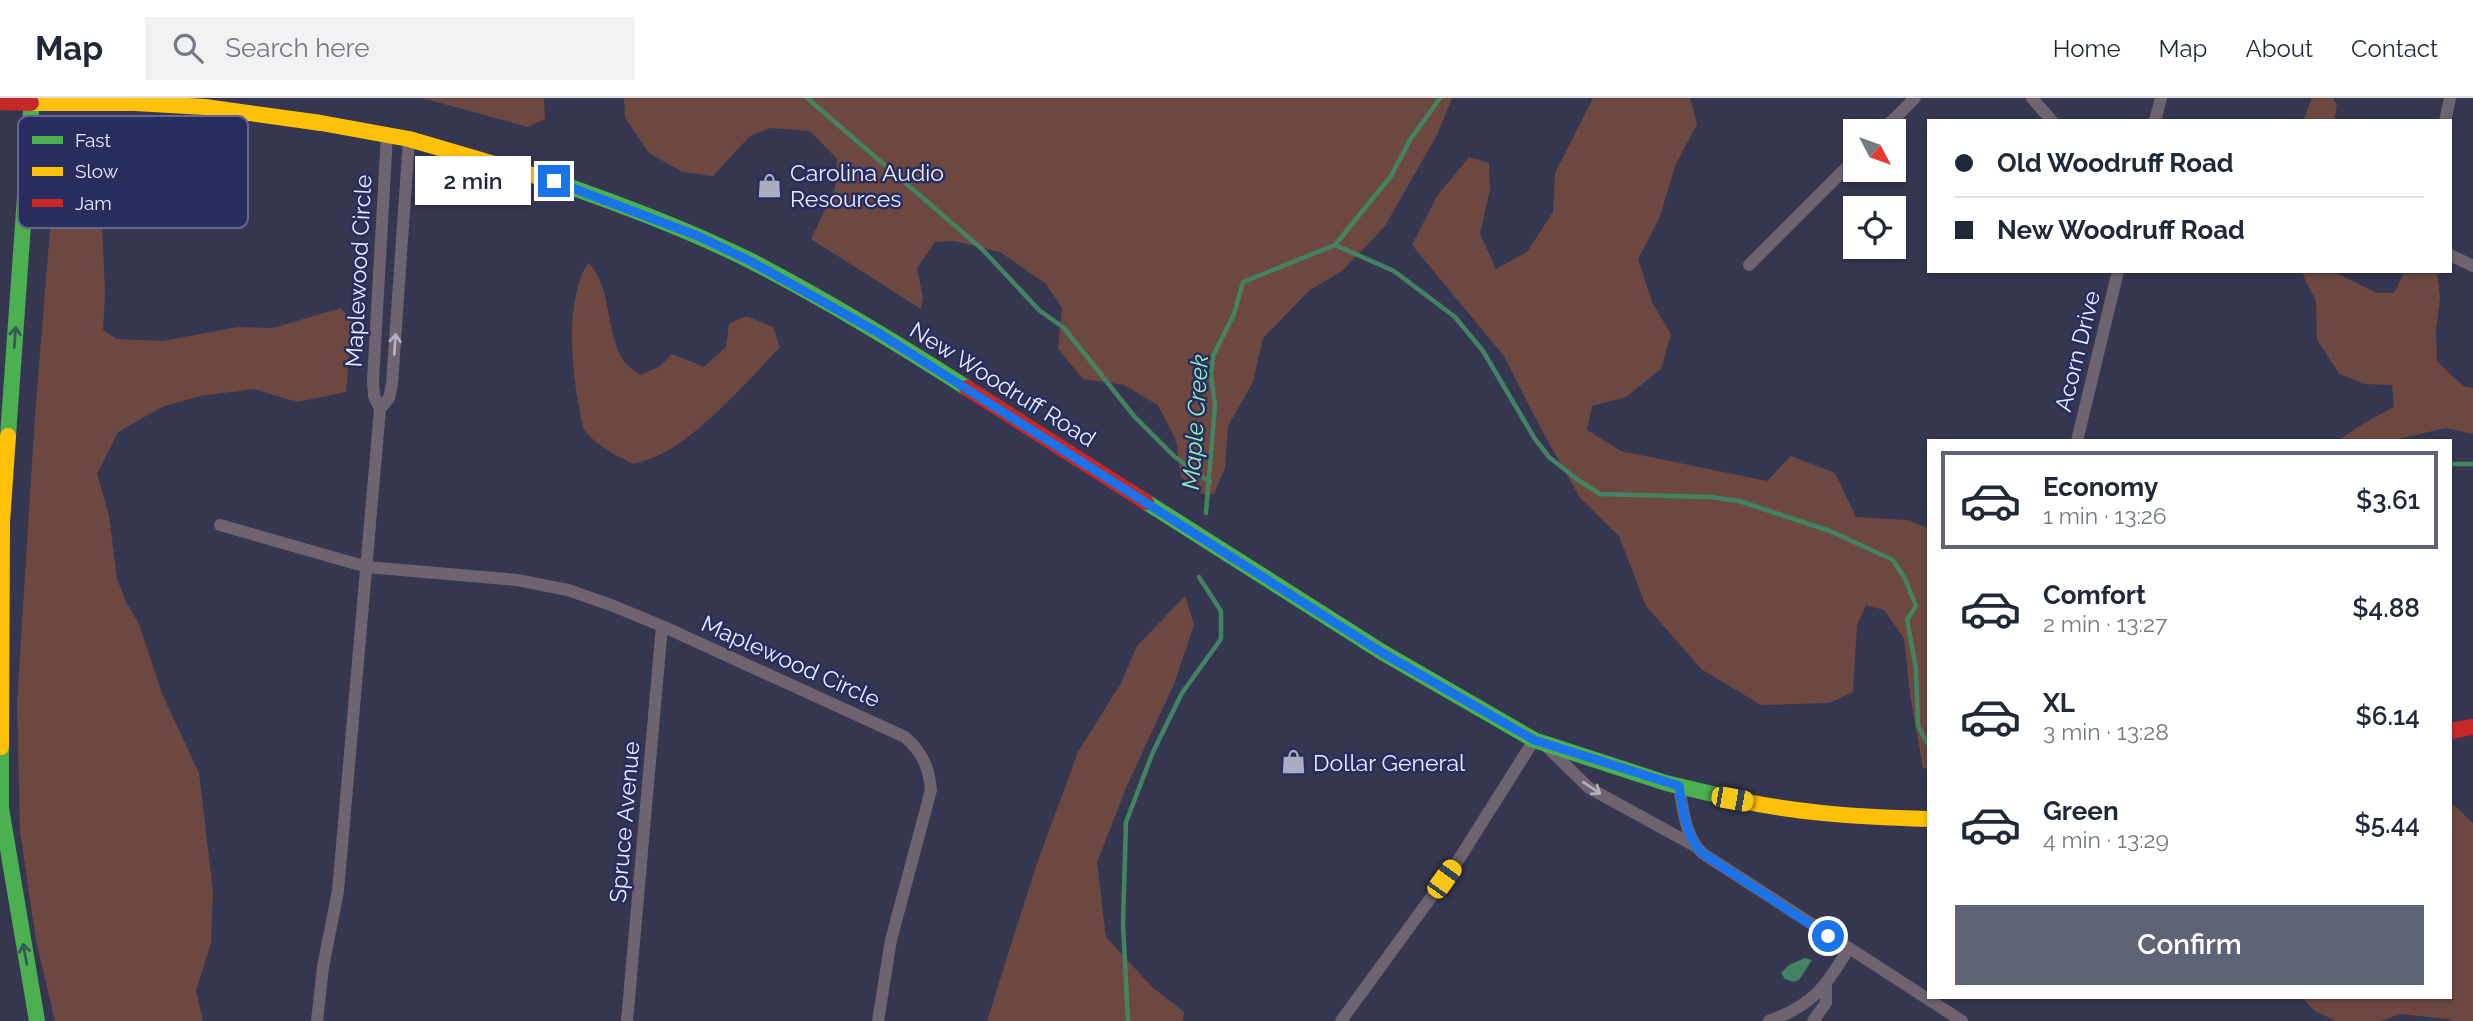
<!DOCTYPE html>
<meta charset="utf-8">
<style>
:root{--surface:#fff;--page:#f2f2f3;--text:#1f2937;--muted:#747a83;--line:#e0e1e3;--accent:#5e6476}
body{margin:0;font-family:Raleway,sans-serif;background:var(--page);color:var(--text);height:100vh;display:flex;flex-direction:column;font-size:26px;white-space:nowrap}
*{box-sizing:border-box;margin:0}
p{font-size:23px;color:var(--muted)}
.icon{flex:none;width:38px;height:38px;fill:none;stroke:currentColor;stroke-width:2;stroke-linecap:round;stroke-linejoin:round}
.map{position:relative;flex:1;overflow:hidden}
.details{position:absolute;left:1927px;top:341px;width:525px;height:560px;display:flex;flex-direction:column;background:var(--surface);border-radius:0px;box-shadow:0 2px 5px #0004}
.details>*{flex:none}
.banner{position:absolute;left:1927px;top:21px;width:525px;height:154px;border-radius:0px;box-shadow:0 2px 5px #0004;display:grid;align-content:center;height:154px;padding:0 28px;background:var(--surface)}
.needle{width:46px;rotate:131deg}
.tools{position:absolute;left:1843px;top:21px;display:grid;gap:14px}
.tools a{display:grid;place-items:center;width:63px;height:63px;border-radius:0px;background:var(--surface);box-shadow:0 2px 5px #0004;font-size:35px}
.end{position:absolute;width:32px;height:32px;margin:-16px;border:9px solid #1a73e8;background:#fff;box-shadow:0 0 0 4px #fff}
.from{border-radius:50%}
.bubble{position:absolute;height:49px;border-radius:0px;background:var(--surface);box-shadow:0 2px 5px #0004;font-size:23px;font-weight:600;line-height:49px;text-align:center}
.car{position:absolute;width:21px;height:42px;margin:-21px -10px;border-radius:9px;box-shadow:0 0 5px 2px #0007;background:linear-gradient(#f5c518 24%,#345 0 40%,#f5c518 0 76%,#345 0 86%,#f5c518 0)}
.banner b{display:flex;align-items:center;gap:24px;height:66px;font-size:26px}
.banner b+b{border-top:2px solid var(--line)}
.banner i{width:18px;height:18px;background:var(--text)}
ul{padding:12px 0 0;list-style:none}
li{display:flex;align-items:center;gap:21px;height:98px;margin:0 14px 10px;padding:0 14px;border:4px solid transparent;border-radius:0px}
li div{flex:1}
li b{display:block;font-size:26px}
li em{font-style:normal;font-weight:600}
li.selected{border-color:var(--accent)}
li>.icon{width:63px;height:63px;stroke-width:1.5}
.button{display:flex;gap:14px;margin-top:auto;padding:14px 28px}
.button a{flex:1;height:80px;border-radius:0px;background:var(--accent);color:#fff;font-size:28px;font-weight:600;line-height:80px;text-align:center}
header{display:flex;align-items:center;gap:42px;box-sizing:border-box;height:98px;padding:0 35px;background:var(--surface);border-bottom:2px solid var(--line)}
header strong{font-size:33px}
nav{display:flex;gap:38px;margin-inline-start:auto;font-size:24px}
.search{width:490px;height:63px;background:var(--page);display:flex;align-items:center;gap:18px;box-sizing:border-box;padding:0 24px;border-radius:0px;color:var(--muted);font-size:26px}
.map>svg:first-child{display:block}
.green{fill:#6c4841}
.water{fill:#448362}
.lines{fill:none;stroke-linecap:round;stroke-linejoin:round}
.stream{stroke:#448362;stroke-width:4.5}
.street{stroke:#6f6370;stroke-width:12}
.fast{stroke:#4caf50;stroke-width:16}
.slow{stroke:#ffc107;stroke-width:16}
.jam{stroke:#c62828;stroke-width:16}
.oneway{stroke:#355a58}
.oneway2{stroke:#b2afbf}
.route{stroke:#1a73e8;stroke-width:9}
.labels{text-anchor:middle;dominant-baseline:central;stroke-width:5;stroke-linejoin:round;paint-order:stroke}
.poi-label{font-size:23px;fill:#e9edff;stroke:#292d5d;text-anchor:start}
.street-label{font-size:23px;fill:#e9edff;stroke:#292d5d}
.water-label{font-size:24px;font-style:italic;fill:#8ff1b8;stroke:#292d5d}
.key{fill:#292d5d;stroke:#63678e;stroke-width:2}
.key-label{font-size:19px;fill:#e9edff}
</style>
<header>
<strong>Map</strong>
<div class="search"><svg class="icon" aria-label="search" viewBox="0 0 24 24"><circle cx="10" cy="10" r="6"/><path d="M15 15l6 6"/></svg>Search here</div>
<nav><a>Home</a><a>Map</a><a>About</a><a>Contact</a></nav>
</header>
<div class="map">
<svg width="2473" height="923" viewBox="0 0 2473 923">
<rect width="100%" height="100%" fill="#353751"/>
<path class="green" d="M422,0H544L545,21L528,29Z
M624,0H1452L1437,37L1385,128L1342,173L1310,192L1263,240L1253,284L1228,328L1225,370L1214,396H1202L1181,379L1176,342L1158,307L1124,287L1083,281L1058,251L1062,210L1046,186L1000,154L954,143L935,144L917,170L923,200L921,211L811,141L835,91L837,61L810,33L770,30L750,38L713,78L683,74L649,55L625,20Z
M1593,0H1690L1697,26L1676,66L1659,121L1638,161L1652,204L1671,236L1661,271L1626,299L1592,308L1587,332L1621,353L1767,383L1791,358L1835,375L1856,419L1907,422L1928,430V671L1923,670L1910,596L1904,540L1884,512L1866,507L1857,527L1853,594L1829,605L1761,607L1701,571L1646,508L1619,438L1580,400L1540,329L1504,258L1412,147L1437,98L1469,59L1489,65L1490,91L1480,136L1496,171L1527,154L1553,114L1555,75Z
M2312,0H2333L2337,8L2334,23H2303Z
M92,69L119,80L102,126L105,196L103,232L117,241L163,243L237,229L273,230L341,210L352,223L346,294L297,304L254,291L200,298L164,308L118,334L97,376L109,417L117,481L126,504L139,526L163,598L199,675L213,793L211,845L196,893L203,923H55L36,842L20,733L17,605L35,317L50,132L76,71Z
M588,165C612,186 605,234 623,262C627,268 635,272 640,277L659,269L672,256L704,269L726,249L729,226L746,218L773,229L780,249C750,281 697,340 659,357C651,361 642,363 634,366C617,358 598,349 585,333C582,328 581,319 580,313C571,272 565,201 588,165Z
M2301,173H2332L2377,195H2394L2405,173H2437L2440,200L2436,231L2437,263L2463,288L2473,290V336L2446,330L2389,343H2341L2342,340L2364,325L2394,309L2392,287L2365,286L2339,276L2317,241L2316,203Z
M1185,498L1194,527L1174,586L1127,688L1097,764L1106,839L1152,889L1184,914L1183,923H987L1035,771L1078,654L1121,585L1137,548Z
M2453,706L2473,725V923H2451L2449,921L2400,916L2381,923H2336L2315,913L2302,900H2450V708Z"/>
<path class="water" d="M1805,860L1812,862L1799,882L1794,884L1785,881L1781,875L1789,867Z"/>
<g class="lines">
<path class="stream" d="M807,0L982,151L1039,212L1064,230L1134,318L1175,359L1210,384
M1335,147L1394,173L1455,219L1483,253L1535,341L1549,359L1578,382L1600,396L1710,399L1739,403L1830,433L1893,462L1905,481L1916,508L1907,522L1916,570L1918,628L1928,646
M2450,366H2473
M1206,415L1215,307L1211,277L1213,258L1234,216L1243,184L1335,147L1391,78L1410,42L1440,0
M1128,923L1123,826L1126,724L1153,654L1182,595L1221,541V513L1199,479"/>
<path class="street" d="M2032,0L2052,23
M2155,23L2161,0
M2445,23L2450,0
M1882,33L1915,0
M2450,157L2473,168
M1749,167L1855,61
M380,311L389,300L392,286L409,41
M2077,343L2118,173
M220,427L367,469L517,482L568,492L611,507L662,528L905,639C922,654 929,669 931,692L891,842L878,923
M1545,647L1589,690L1695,748
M1679,688C1683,711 1685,738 1702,755L1962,923
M317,923L323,869L338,793L380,311L374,298L373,283L387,37
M627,923L662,528
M1341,923L1459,761L1534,642
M1769,923C1813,907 1824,890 1848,852
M1813,923L1826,905V886"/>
<path class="fast" d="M553,83C620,106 687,131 751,163C825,201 897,245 967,290
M8,338L32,0
M1146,404L1382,554L1534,642L1666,685L1721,698
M1,649V710L37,923"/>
<path class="slow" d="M31,5H135L205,9L321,25L409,41L553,83
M1,649L2,424L8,338
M1721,698C1789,715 1858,719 1928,721"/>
<path class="jam" d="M0,4L31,5
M967,290L1146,404
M2450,633L2473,629"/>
</g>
<defs><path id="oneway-shaft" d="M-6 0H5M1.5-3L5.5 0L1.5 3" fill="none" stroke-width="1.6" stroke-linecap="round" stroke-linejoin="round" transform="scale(1.75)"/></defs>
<g class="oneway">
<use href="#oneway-shaft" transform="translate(15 239) rotate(-86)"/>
<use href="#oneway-shaft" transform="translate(25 856) rotate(-100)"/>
</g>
<g class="oneway2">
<use href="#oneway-shaft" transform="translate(395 246) rotate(-86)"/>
<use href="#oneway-shaft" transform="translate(1592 690) rotate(34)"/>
</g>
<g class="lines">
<path class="route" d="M554,83L698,138L750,163L877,234L1381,554L1534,642L1679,688C1683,711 1685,737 1702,755L1828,838"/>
</g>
<defs>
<symbol id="shop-bare" viewBox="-9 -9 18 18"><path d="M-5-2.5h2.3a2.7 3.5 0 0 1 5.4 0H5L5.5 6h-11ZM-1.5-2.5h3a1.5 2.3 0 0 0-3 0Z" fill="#aaadc2" stroke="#292d5d" stroke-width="2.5" paint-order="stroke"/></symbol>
</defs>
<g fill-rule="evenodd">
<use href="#shop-bare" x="752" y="70" width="35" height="35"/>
<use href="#shop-bare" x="1276" y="646" width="35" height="35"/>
</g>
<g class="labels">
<g class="poi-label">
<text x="790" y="74">Carolina Audio<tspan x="790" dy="26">Resources</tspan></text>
<text x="1313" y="664">Dollar General</text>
</g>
<g class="street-label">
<text transform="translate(358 173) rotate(-87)">Maplewood Circle</text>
<text transform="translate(2077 253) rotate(-76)">Acorn Drive</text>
<text transform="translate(1003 286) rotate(32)">New Woodruff Road</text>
<text transform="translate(791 563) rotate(24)">Maplewood Circle</text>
<text transform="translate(624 724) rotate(-85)">Spruce Avenue</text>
</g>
<g class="water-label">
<text transform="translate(1195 324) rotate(-86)">Maple Creek</text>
</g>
</g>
<rect x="18" y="18" width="230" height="112" rx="10" class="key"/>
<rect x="32" y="38" width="31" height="8" fill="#4caf50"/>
<rect x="32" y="69" width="31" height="9" fill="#ffc107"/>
<rect x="32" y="101" width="31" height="8" fill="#c62828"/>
<g class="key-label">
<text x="75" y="49">Fast</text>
<text x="75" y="80">Slow</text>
<text x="75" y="112">Jam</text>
</g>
</svg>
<div class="tools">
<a><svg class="needle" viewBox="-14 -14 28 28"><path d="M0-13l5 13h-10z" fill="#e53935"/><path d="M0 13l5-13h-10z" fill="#747a83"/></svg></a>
<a><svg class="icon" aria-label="locate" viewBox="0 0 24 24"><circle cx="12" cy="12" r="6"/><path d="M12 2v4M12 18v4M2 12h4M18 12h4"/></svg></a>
</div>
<i class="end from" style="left:1828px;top:838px"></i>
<i class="end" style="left:554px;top:83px"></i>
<div class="bubble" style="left:415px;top:58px;width:116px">2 min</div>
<i class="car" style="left:1732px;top:701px;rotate:100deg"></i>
<i class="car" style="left:1444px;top:781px;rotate:36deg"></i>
<div class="banner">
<b><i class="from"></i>Old Woodruff Road</b>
<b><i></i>New Woodruff Road</b>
</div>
<section class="details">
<ul>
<li class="selected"><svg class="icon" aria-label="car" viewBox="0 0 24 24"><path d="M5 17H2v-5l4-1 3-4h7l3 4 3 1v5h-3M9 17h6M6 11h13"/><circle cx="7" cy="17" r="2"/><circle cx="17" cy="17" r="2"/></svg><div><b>Economy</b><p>1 min · 13:26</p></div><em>$3.61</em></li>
<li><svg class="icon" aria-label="car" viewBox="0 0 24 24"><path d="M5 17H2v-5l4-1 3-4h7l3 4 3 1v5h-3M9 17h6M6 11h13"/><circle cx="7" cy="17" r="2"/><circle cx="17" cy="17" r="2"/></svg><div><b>Comfort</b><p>2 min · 13:27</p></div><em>$4.88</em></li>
<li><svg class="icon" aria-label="car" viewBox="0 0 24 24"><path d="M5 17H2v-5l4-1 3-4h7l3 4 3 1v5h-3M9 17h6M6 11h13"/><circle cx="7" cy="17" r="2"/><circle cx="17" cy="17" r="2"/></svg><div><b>XL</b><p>3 min · 13:28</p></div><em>$6.14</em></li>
<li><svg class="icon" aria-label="car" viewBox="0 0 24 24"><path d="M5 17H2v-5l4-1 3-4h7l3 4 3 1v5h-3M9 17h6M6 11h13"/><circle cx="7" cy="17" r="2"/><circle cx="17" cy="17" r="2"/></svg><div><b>Green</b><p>4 min · 13:29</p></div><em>$5.44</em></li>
</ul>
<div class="button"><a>Confirm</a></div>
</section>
</div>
